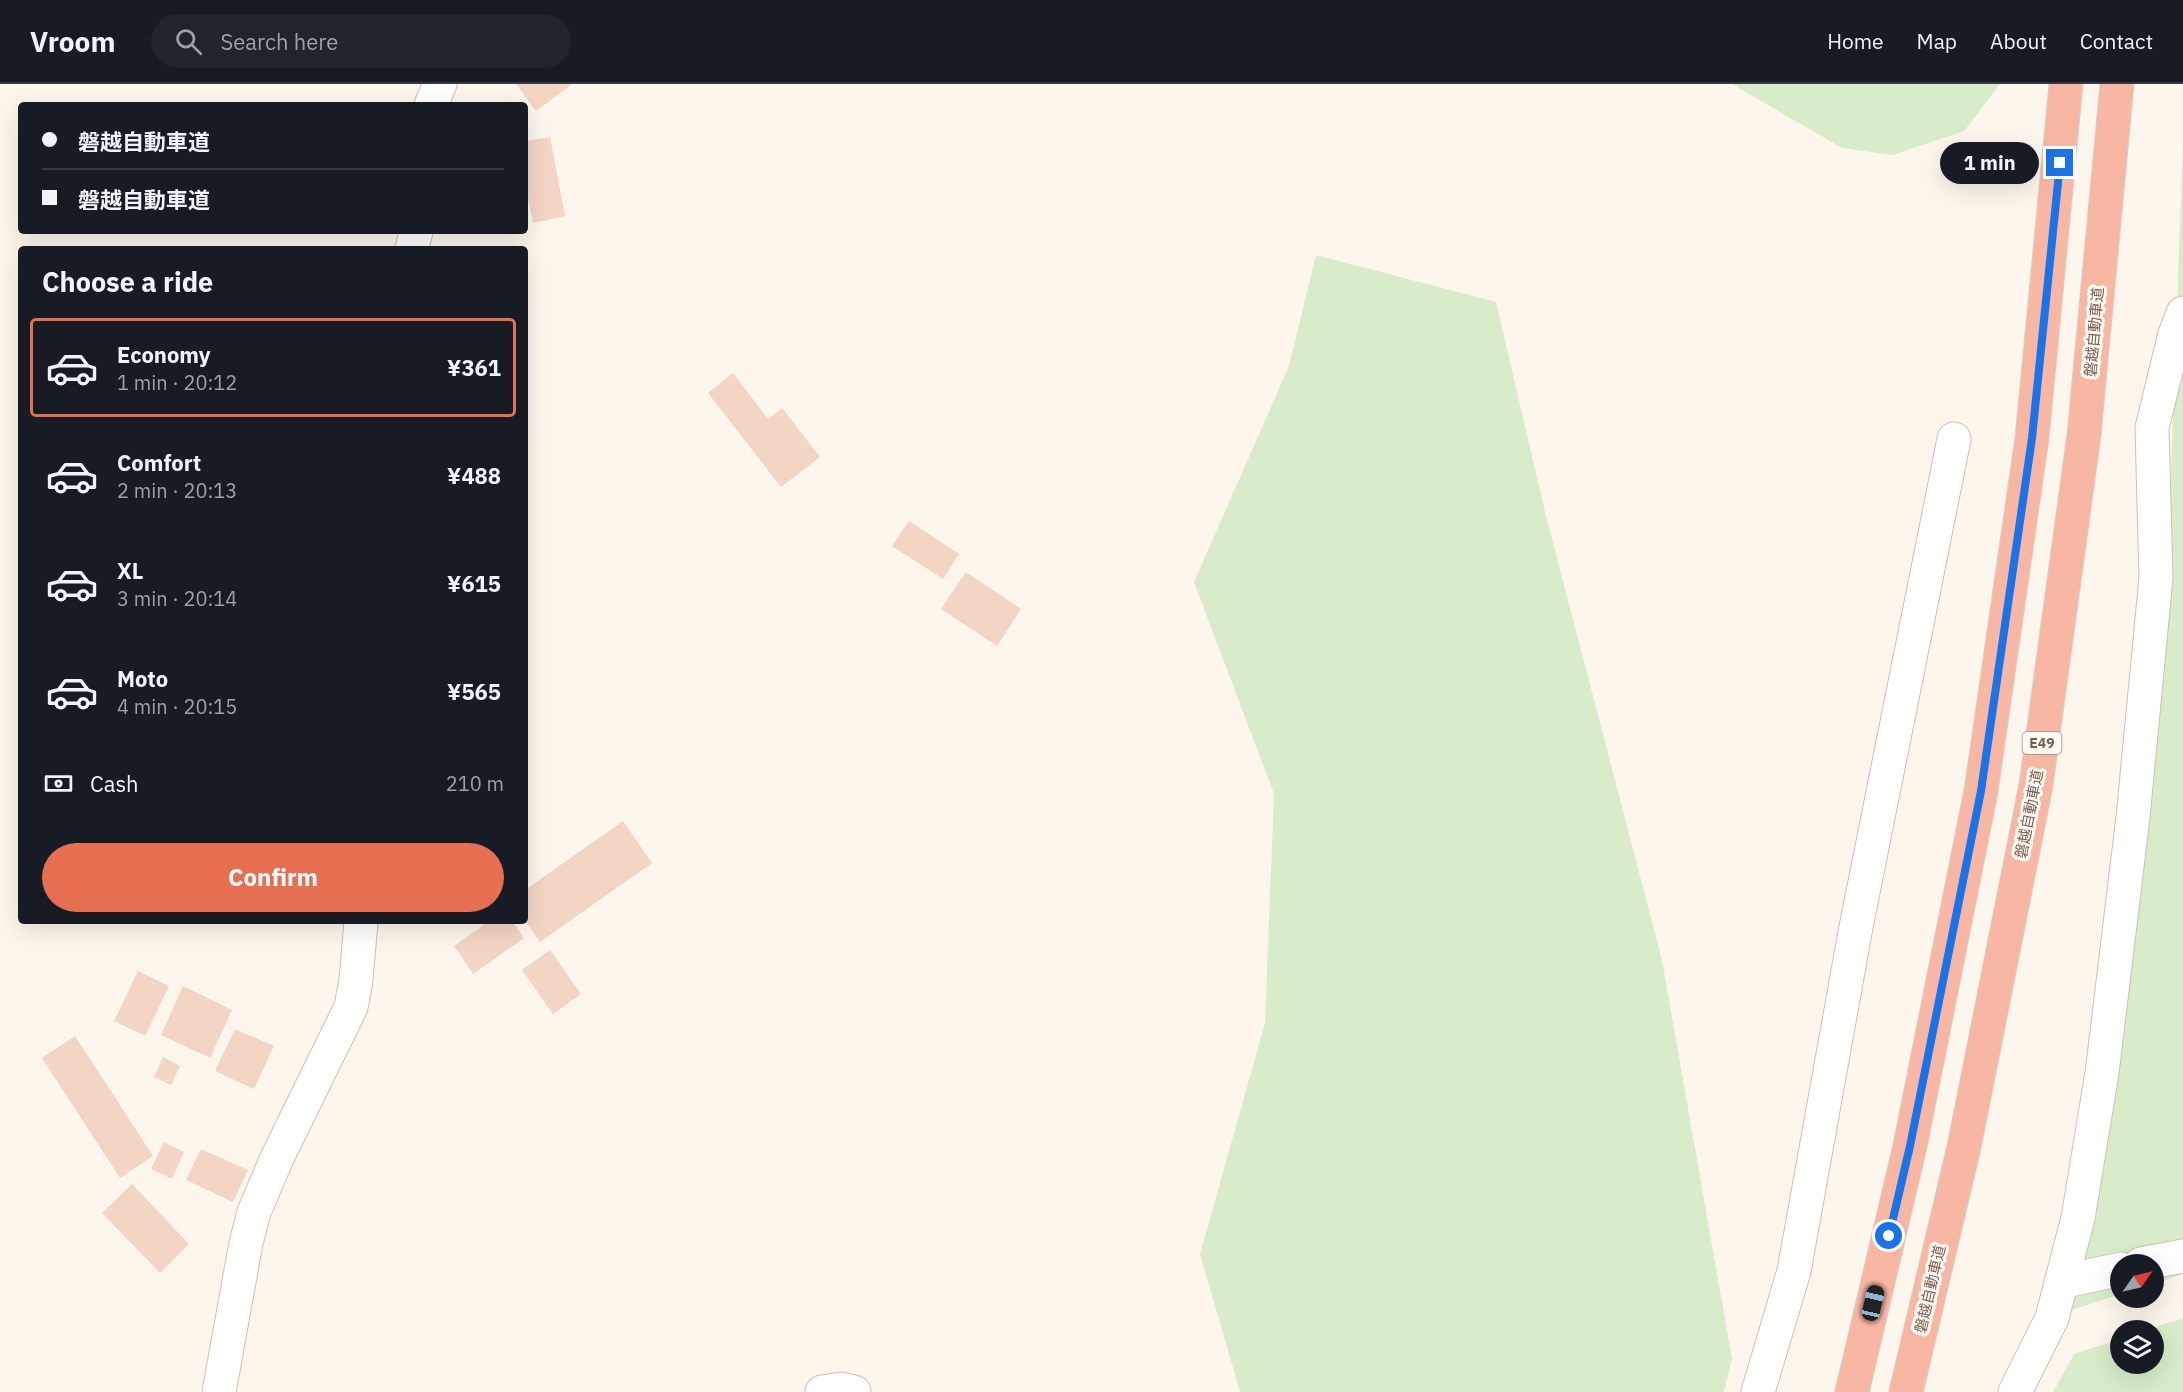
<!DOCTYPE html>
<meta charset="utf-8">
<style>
:root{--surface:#171b24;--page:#20242c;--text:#f1f3f6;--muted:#9ea1a6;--line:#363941;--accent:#e76f51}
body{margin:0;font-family:"IBM Plex Sans","Noto Sans JP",sans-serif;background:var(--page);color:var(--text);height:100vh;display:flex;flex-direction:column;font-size:22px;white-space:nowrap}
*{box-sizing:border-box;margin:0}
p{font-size:20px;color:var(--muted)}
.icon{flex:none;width:33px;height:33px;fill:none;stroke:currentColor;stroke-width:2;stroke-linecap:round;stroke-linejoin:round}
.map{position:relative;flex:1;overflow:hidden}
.side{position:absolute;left:18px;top:162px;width:510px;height:678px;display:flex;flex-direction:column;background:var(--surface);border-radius:6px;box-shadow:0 6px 24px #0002}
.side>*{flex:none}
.guide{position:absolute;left:18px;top:18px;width:510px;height:132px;border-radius:6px;box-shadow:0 6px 24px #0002;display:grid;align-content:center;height:132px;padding:0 24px;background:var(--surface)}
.needle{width:39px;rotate:56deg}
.tools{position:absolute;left:2110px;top:1170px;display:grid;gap:12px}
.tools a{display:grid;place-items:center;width:54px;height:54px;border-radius:50%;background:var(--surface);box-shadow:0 6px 24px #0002;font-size:30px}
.end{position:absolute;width:27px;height:27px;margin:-14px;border:8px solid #1a73e8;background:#fff;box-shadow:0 0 0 3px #fff}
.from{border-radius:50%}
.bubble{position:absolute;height:42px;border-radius:21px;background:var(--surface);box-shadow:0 6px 24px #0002;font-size:20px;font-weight:700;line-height:42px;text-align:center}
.car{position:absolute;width:18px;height:36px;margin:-18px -9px;border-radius:8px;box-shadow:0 0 4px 2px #0007;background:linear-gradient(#222 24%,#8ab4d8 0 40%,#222 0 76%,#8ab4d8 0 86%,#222 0)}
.guide b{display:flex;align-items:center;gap:21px;height:57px;font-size:22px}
.guide b+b{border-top:2px solid var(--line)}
.guide i{width:15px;height:15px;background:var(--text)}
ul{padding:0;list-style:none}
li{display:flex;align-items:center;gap:18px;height:99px;margin:0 12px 9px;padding:0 12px;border:3px solid transparent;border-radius:6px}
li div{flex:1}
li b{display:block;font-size:22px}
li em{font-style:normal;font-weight:700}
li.selected{border-color:var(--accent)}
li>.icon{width:54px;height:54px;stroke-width:1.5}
h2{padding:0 24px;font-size:27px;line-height:72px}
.pay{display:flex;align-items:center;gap:15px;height:66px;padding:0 24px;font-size:22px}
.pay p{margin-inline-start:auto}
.primary-button{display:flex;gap:12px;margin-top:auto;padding:12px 24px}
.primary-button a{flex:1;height:69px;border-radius:36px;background:var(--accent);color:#fff;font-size:24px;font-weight:700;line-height:69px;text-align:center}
header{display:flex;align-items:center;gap:36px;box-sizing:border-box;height:84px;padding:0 30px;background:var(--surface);border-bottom:2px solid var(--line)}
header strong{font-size:28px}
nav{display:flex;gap:33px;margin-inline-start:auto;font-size:21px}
.search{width:420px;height:54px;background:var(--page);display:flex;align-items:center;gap:15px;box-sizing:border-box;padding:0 21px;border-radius:33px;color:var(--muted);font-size:22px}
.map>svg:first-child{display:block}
.green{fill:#d8ecc9}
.building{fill:#f3d5c3}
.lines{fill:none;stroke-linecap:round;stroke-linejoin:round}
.street-casing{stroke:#d1beb0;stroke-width:35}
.highway-casing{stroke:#dad1cd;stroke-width:35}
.street{stroke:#fff;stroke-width:33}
.highway{stroke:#f7b7a3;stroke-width:33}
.route{stroke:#1a73e8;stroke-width:8}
.labels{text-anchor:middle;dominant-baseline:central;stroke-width:6;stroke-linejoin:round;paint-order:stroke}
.shield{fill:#fffaf3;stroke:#a28b7f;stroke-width:1.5}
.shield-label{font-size:14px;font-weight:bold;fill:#7a5c4d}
.street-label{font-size:15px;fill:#7a5c4d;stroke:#fffaf3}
</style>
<header>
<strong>Vroom</strong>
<div class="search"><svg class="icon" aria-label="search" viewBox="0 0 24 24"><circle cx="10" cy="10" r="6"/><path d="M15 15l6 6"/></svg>Search here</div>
<nav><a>Home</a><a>Map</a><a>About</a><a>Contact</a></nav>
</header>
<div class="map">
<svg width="2183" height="1308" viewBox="0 0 2183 1308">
<rect width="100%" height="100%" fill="#fdf6ec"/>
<path class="green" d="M1732,0H2000L1964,47L1892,71L1842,64Z
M2183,56V1190L2154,1200V1180H2121V1210L2059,1230L2167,497Z
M1316,171L1496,218L1546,432L1662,876L1732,1275L1724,1308H1240L1200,1170L1265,939L1274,710L1194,498L1289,282Z
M2183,1234V1308H2053L2074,1270L2121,1255V1280H2154V1246H2146Z"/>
<path class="building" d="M516,0H572L536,27Z
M550,53L565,132L533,139L525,99V57Z
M733,289L768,335L782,324L820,373L781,403L708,309Z
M909,437L959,470L943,495L892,462Z
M966,488L1021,525L997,562L941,525Z
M623,737L652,779L540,858L525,837V806Z
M489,837H512L524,854L473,890L454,862Z
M550,866L581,910L553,930L522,886Z
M138,887L169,902L145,952L114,937Z
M183,902L232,926L210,974L161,951Z
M235,945L274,962L254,1005L215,987Z
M75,952L153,1072L120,1094L42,974Z
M163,973L180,982L171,1001L154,993Z
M164,1058L184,1068L172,1095L151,1085Z
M201,1065L248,1086L233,1118L186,1096Z
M132,1100L189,1160L160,1189L102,1129Z"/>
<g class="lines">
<defs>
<path id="street" d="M431,21L440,0
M412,165L416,147
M2141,1180L2183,1172
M2061,1198L2121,1185
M219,1308L246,1159L254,1128L277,1074L351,923L356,896L361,837
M822,1308L841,1305L854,1308
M1758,1308L1794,1187L1856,843L1954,355
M2015,1308L2052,1234L2078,1134L2102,989L2133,733L2156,494L2152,344L2175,250L2183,229"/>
<path id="highway" d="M1852,1308L1910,1062L1981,707L2032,354L2066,0
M1906,1308L1964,1063L2036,701L2084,351L2117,0"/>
</defs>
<use href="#street" class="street-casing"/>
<use href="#highway" class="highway-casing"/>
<use href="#street" class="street"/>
<use href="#highway" class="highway"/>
</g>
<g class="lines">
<path class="route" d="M1889,1152L1910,1062L1981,707L2032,354L2060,79"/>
</g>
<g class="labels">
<rect class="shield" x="2022.5" y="648" width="39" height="22" rx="4.5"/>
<g class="shield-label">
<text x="2042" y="659">E49</text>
</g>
<g class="street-label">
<text transform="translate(2094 248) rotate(-85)">磐越自動車道</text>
<text transform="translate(2029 730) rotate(-79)">磐越自動車道</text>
<text transform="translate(1930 1205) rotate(-77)">磐越自動車道</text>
</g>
</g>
</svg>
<div class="tools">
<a><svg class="needle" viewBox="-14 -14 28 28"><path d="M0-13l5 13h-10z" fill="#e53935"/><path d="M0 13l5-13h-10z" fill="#9ea1a6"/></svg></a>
<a><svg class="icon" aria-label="layers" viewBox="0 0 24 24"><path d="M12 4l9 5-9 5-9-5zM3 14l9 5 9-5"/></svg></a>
</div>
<i class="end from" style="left:1889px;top:1152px"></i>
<i class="end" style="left:2060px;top:79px"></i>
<div class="bubble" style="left:1940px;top:58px;width:99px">1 min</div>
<i class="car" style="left:1873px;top:1219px;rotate:13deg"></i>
<div class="guide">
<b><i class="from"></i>磐越自動車道</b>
<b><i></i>磐越自動車道</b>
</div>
<section class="side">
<h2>Choose a ride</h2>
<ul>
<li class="selected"><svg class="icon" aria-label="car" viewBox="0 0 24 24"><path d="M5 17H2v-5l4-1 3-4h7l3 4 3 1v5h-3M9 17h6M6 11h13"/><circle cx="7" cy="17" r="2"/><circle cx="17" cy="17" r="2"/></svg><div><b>Economy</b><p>1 min · 20:12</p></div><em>¥361</em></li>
<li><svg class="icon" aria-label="car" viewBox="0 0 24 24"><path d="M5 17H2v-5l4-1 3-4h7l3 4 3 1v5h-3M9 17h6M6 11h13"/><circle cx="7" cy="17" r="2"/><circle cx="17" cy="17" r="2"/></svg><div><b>Comfort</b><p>2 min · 20:13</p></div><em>¥488</em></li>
<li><svg class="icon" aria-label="car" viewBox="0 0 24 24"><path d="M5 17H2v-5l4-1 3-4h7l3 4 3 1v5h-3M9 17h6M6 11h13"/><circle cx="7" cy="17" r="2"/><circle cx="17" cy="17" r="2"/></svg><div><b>XL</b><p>3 min · 20:14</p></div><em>¥615</em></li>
<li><svg class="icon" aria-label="car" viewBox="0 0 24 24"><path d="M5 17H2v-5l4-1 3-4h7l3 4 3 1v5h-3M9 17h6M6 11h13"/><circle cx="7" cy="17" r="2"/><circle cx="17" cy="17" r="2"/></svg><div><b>Moto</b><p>4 min · 20:15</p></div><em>¥565</em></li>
</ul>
<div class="pay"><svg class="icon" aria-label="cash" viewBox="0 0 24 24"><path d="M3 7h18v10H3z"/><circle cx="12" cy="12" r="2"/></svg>Cash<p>210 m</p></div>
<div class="primary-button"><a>Confirm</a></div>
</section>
</div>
